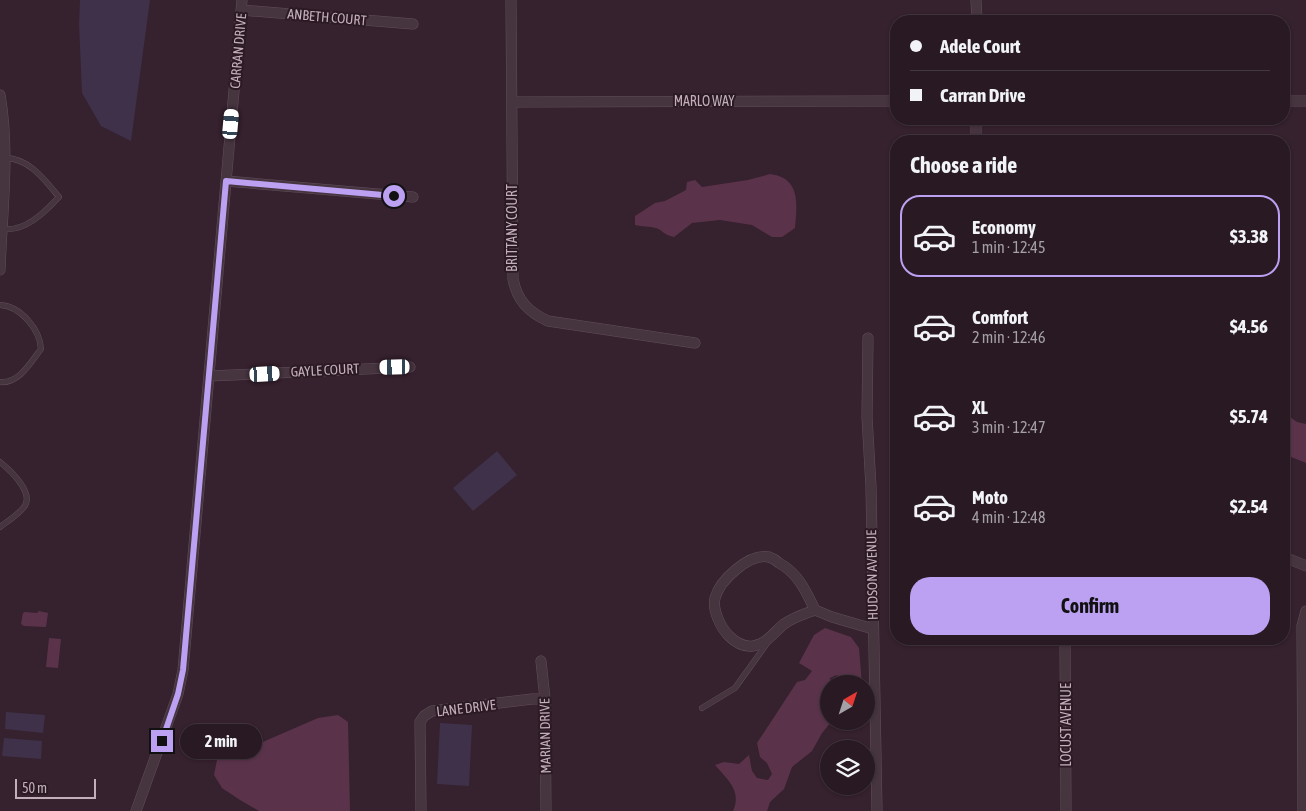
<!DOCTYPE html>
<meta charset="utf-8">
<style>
:root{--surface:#281922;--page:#30222a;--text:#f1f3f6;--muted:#a5a0a5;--line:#443840;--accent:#bca0f2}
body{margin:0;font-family:"Asap Condensed",sans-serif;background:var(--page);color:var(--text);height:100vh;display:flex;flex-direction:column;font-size:19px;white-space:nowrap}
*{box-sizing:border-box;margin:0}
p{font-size:16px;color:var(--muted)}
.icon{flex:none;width:28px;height:28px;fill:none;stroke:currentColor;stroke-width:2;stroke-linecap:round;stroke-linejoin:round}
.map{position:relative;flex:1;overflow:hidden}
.side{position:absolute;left:890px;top:135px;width:400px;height:510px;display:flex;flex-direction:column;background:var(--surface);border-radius:20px;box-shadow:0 1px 4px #0004,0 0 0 1px var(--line)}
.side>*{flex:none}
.hud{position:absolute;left:890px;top:15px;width:400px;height:110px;border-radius:20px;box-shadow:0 1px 4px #0004,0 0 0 1px var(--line);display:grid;align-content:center;height:110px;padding:0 20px;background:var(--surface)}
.needle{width:32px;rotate:39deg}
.controls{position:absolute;left:820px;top:675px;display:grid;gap:10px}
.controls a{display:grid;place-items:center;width:55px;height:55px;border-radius:50%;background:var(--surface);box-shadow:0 1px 4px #0004,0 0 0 1px var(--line);font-size:25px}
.scale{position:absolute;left:15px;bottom:12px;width:81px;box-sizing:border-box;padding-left:5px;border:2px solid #c3aebb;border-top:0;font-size:14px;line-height:18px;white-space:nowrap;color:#c3aebb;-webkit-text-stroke:4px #2b1a24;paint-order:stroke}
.end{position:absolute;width:22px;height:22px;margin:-11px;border:6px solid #bca0f2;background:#111;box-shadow:0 0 0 2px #111}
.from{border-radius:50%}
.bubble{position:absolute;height:35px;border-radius:18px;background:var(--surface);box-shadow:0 1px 4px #0004,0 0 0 1px var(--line);font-size:16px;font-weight:700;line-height:35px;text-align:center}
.car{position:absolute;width:15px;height:30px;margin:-15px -8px;border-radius:6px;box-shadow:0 0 4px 1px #0007;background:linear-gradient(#fff 24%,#345 0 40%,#fff 0 76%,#345 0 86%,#fff 0)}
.hud b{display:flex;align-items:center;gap:18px;height:48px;font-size:19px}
.hud b+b{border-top:1px solid var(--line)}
.hud i{width:12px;height:12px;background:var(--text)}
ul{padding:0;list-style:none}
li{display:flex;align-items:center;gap:15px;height:82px;margin:0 10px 8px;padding:0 10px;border:2px solid transparent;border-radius:20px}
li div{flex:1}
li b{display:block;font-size:19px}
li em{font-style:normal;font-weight:700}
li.current{border-color:var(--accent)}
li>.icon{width:45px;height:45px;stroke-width:1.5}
h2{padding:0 20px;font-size:22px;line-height:60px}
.primary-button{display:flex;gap:10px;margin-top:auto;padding:10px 20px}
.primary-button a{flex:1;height:58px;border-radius:20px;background:var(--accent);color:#111;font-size:20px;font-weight:700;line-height:58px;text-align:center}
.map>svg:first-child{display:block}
.green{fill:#3f3149}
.water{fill:#5a334b}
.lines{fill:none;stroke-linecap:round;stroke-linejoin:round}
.lane-casing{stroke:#614f5a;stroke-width:6}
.street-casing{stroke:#614f5a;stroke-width:11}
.lane{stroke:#46343f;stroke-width:5}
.street{stroke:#46343f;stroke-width:10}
.route{stroke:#bca0f2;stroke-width:6}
.labels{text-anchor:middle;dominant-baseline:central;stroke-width:4;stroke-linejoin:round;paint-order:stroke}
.street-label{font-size:14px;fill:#c3aebb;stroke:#2b1a24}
</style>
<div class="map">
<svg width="1306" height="811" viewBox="0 0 1306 811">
<rect width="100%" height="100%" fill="#36212e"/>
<path class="green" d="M80,0H150L131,141L101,126L82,93L79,24Z
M497,451L517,475L473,511L453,488Z
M6,712L45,715L43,733L5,729Z
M440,723L472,725L469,786L437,784Z
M4,738L42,741L41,759L2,756Z"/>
<path class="water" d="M770,174C801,178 797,204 795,228L782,237H772L752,225L720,220L692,223L674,237C663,235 663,230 656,228C649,226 642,227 635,225V216L655,203L665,201L686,190L687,182L695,180L702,187L748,180Z
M1284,413L1297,422L1306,424V463L1284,454Z
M39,611L48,613L46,627L24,626L21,624L23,613L25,612L37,613Z
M825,628L851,637L859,648L862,684H843L837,675L830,678V684H829V721H832L822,733L812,751L792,767L784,789L770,802L767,811H733C742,791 728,780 715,765L724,762L739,764L749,755L752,771L757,778L768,780L772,774L767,763L760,757L757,743L797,682L805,680L812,671L799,663L814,635Z
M49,638L61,639L58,668L46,667Z
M338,715L348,722L350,811H259L240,800L222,788L214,775L217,760L227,751L249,748L318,718Z"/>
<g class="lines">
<defs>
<path id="lane" d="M2,229C25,232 44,213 59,197C45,180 28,157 4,158
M0,305C21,306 40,330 41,349C31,362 19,384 0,382
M0,462C10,470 35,493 24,507C18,515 8,521 0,527
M702,708L735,688L768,642"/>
<path id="street" d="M511,0L513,279C517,300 528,312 548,321L695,343
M976,0L977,21
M241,10L413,24
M0,95C10,152 2,212 0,270
M1284,101H1306
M512,102L896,101
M976,141V119
M226,181L413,197
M868,338L867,417L871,487L877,811
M209,376L410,367
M1284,557L1306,566
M815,610C804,614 794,617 784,624C774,632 767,644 753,646C744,647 735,642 729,636C721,628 712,610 715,598C720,580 749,553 769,557C772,558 777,561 779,563C798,573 806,591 815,610L832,617L873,629
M1065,639L1066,811
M541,661L545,699L546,811
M136,811L178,694L183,670L242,0
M421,811L420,722L424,716L432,711L532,699H545
M1303,811L1302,626L1306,611"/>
</defs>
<use href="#lane" class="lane-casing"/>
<use href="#street" class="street-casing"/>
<use href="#lane" class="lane"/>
<use href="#street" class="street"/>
</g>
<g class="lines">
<path class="route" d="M162,741L178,694L183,670L226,181L394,196"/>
</g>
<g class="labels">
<g class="street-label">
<text transform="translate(327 17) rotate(5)">ANBETH COURT</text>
<text transform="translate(238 51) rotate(-85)">CARRAN DRIVE</text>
<text x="704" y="101">MARLO WAY</text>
<text transform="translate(512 228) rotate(-90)">BRITTANY COURT</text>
<text transform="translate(325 370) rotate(-3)">GAYLE COURT</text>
<text transform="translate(872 575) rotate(-91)">HUDSON AVENUE</text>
<text transform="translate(466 708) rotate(-7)">LANE DRIVE</text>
<text transform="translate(1066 725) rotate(-90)">LOCUST AVENUE</text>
<text transform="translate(545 736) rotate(-91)">MARIAN DRIVE</text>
</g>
</g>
</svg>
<div class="controls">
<a><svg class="needle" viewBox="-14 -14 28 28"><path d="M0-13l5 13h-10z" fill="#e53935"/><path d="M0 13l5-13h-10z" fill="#a5a0a5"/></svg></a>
<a><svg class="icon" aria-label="layers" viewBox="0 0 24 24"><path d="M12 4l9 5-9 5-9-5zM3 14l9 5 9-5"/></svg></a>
</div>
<div class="scale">50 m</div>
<i class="end from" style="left:394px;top:196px"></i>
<i class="end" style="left:162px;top:741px"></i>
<div class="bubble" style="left:180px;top:724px;width:82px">2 min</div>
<i class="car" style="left:231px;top:124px;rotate:5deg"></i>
<i class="car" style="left:395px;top:367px;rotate:269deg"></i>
<i class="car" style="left:265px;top:374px;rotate:87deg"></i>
<div class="hud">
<b><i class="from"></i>Adele Court</b>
<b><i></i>Carran Drive</b>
</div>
<section class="side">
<h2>Choose a ride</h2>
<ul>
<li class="current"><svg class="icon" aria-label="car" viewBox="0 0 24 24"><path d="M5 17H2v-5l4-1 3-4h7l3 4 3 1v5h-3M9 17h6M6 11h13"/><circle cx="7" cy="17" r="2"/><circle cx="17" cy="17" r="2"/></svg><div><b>Economy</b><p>1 min · 12:45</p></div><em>$3.38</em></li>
<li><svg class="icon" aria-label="car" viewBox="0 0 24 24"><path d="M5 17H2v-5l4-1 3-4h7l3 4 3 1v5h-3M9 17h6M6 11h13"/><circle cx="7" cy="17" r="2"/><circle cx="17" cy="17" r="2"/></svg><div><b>Comfort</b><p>2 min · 12:46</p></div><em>$4.56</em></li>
<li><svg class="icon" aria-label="car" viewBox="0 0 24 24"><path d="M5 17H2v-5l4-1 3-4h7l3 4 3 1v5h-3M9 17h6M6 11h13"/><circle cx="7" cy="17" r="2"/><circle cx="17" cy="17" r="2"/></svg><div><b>XL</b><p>3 min · 12:47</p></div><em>$5.74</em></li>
<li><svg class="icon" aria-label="car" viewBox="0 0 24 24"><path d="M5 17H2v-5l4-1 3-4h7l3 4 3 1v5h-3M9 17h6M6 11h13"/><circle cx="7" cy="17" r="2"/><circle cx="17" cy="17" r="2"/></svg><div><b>Moto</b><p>4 min · 12:48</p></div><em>$2.54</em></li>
</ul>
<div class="primary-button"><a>Confirm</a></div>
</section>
</div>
